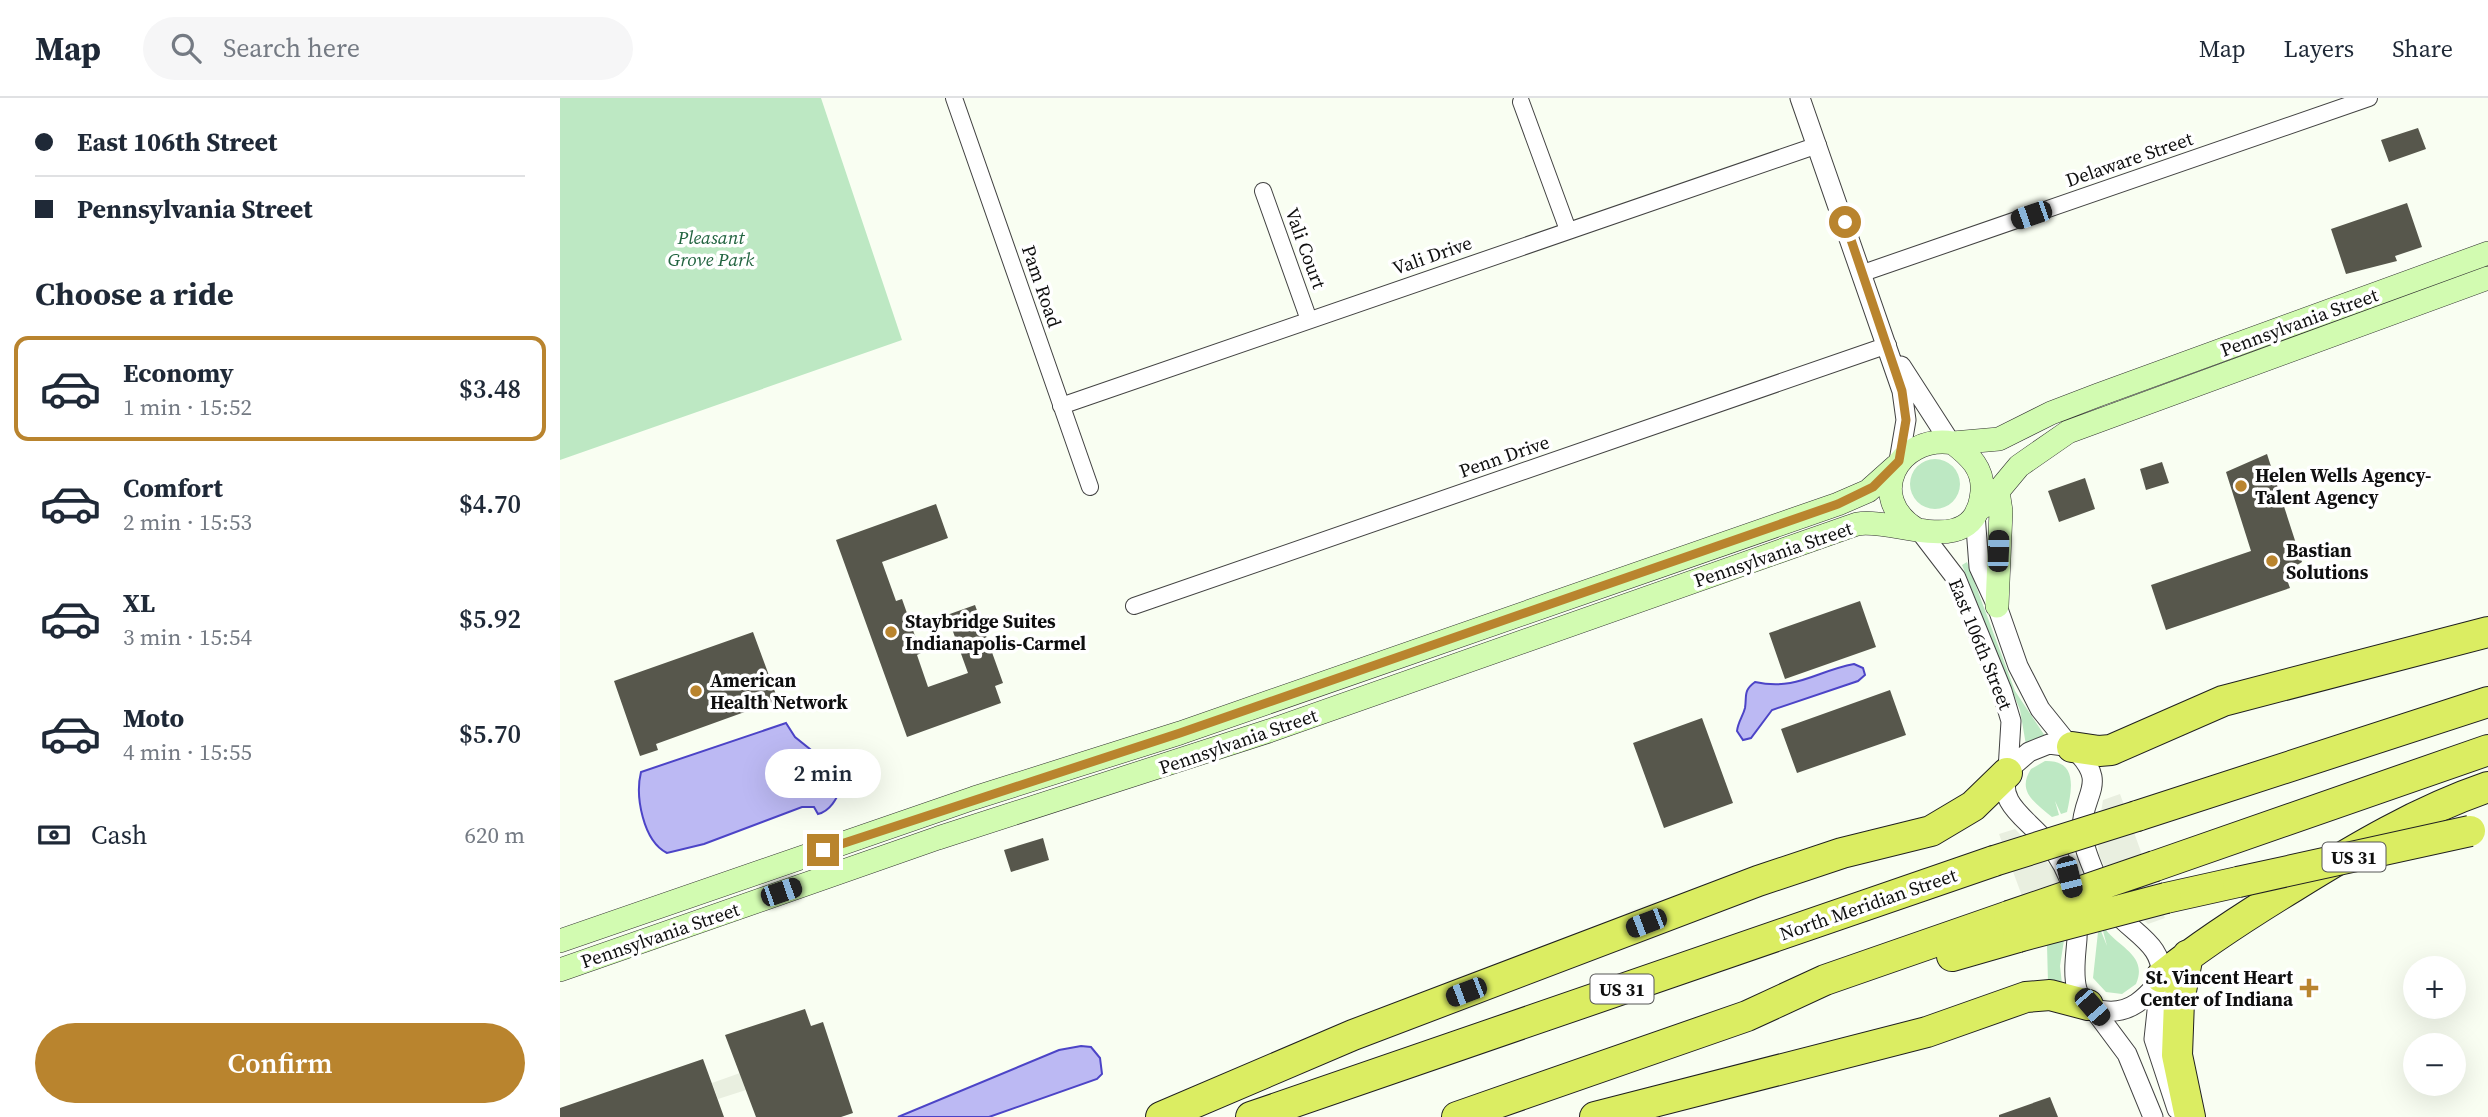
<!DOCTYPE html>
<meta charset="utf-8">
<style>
:root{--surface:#fff;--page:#f6f6f7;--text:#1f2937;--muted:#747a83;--line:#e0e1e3;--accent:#b9842e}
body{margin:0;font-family:"Source Serif 4",serif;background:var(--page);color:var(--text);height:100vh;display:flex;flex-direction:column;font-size:26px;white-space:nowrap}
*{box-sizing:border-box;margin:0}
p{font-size:23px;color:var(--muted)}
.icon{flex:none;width:38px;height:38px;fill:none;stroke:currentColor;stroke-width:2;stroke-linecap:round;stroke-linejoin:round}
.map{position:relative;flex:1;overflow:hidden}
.drawer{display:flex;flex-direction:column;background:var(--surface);width:560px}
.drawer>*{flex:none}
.hud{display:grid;align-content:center;height:154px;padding:0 35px;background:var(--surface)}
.tools{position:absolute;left:1843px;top:858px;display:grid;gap:14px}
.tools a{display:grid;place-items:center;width:63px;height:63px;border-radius:50%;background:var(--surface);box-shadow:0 7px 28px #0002;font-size:35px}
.end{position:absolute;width:32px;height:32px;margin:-16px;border:9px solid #b9842e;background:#fff;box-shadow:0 0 0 4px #fff}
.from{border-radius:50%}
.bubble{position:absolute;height:49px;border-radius:24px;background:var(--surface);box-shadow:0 7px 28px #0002;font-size:23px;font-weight:600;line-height:49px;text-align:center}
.car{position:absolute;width:21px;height:42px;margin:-21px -10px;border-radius:9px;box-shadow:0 0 5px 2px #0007;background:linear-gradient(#222 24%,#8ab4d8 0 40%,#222 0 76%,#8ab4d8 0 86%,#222 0)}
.hud b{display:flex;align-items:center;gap:24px;height:66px;font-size:26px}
.hud b+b{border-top:2px solid var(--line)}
.hud i{width:18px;height:18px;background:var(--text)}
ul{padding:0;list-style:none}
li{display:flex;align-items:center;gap:21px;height:105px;margin:0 14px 10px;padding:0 21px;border:4px solid transparent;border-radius:14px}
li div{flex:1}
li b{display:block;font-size:26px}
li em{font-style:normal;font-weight:600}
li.current{border-color:var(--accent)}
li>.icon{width:63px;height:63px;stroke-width:1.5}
h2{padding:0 35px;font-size:32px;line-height:84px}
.pay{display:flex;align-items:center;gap:18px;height:77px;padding:0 35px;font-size:26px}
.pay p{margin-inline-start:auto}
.primary-button{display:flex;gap:14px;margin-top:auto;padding:14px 35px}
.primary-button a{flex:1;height:80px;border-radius:42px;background:var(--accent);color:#fff;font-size:28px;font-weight:600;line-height:80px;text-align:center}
header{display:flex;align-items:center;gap:42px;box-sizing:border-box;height:98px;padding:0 35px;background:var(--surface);border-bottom:2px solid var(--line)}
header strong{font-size:33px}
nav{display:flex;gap:38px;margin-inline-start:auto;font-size:24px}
.search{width:490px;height:63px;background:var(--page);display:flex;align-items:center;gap:18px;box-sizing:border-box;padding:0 24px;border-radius:38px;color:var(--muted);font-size:26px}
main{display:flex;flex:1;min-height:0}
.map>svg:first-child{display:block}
.green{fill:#bde8c3}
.plaza{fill:#e9efe0}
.water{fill:#bcb9f3;stroke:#4c44c7;stroke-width:2}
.building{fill:#57574c}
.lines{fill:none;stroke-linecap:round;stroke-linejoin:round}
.minor-casing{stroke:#424242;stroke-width:18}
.tertiary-casing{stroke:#424242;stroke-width:21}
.secondary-casing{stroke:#313131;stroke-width:24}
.motorway-casing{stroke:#202020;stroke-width:32}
.minor{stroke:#fff;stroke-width:16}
.tertiary{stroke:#fff;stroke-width:19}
.secondary{stroke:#d2fbb1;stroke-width:23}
.motorway{stroke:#dbed62;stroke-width:30}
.motorway-bridge-casing{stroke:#202020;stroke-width:32;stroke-linecap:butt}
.motorway-bridge{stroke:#dbed62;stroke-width:30}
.route{stroke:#b9842e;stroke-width:9}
.poi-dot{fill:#b9842e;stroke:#fff;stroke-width:2.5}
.labels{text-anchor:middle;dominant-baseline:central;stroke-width:7;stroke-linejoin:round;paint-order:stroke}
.shield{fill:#fff;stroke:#575757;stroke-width:2}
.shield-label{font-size:18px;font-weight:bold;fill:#0f0f0f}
.street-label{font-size:19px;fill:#0f0f0f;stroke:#fff}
.park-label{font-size:19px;font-style:italic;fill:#226440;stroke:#fff}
.poi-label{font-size:19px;font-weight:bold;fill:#0f0f0f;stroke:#fff;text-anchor:start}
</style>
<header>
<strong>Map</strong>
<div class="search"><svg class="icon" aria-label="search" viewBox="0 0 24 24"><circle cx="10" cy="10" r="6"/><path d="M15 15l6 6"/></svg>Search here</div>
<nav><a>Map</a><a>Layers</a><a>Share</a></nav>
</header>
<main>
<section class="drawer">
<div class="hud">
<b><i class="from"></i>East 106th Street</b>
<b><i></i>Pennsylvania Street</b>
</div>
<h2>Choose a ride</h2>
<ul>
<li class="current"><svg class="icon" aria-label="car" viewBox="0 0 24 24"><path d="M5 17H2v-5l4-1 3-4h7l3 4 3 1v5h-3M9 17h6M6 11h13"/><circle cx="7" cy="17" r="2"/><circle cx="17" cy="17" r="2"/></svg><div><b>Economy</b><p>1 min · 15:52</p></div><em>$3.48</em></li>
<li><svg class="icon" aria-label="car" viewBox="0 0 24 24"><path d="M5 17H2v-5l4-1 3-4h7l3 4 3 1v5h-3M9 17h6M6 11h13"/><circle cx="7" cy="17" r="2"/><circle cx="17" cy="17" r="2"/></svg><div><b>Comfort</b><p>2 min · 15:53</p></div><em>$4.70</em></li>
<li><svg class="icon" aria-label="car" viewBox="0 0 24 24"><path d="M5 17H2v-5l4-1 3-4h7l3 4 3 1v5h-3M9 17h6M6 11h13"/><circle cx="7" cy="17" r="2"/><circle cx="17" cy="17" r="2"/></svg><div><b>XL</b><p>3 min · 15:54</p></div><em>$5.92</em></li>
<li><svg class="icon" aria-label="car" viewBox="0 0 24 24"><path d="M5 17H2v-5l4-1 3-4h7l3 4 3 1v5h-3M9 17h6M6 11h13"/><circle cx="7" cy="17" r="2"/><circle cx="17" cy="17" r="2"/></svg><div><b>Moto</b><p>4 min · 15:55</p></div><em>$5.70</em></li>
</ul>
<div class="pay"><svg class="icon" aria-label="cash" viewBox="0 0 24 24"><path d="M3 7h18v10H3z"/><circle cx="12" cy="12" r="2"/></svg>Cash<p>620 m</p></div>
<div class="primary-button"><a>Confirm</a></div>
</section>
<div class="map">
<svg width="1928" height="1019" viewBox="0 0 1928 1019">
<rect width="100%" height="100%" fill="#f9fef2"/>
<path class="green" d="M0,0H261L342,242L0,362Z
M1350 386a25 25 0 1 1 50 0a25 25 0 1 1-50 0Z
M1407,464L1455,593L1485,638L1466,647L1460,612L1402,467Z
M1485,663C1518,662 1512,691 1507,714L1501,716L1495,703L1499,717L1492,719C1476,705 1456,694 1471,671Z
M1546,832C1560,850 1588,858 1576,886L1562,896L1546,894L1533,880L1538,834L1541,833L1547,848L1543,833Z
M1504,842L1500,868L1502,886L1488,885L1487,847Z"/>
<path class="plaza" d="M1560,696L1605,820L1588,826L1558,797L1539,757L1537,738L1543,702Z
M1455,731L1493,770L1500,783L1504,842L1481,849L1439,736Z
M180,975L186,992L158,1001L152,985Z"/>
<path class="water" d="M1294,566L1303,570L1305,577L1298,583L1212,612L1191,640L1183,642L1177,633C1178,624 1183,618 1185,610C1187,597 1183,593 1195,584C1237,593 1256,573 1294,566Z
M226,625L235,639L281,676L284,685C278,697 272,713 258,716L254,709H242L144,746L107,755C83,743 75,698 81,674Z
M521,948L531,949L540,960L542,976L537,981L429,1019H338L499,952Z"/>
<path class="building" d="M1858,30L1866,51L1829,64L1821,42Z
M1847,105L1862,149L1835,158L1837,163L1786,176L1771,131Z
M1707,356L1742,464L1729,472L1726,479L1730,490L1606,532L1591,487L1691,453L1666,374Z
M1602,364L1609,385L1586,392L1580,371Z
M1525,380L1535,411L1499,424L1488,393Z
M376,406L388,440L322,464L336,503L342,501L361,555L357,557L368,589L408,575L387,517L415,507L443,585L435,588L441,605L347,639L276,442Z
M1300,503L1316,549L1225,581L1209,535Z
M193,534L218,602L96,646L98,652L80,658L54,583Z
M1330,592L1346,637L1237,675L1221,631Z
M1142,620L1173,705L1104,730L1073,645Z
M483,740L489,762L451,774L444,752Z
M245,911L251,928L263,924L293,1015L281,1019H196L165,937Z
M143,961L164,1019H0V1010Z
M1490,999L1498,1019H1439V1017Z"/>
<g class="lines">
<defs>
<path id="minor" d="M394,0L530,389
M961,4L1008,132
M703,93L749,222
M1303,175L1809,0
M501,308L1258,47
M574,508L1328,247"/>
<path id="tertiary" d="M1240,0L1342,293L1346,322L1339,363
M1341,268L1390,344
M1415,416L1419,469L1437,508L1458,568L1480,611L1509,647
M1360,433L1396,480L1442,593L1451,623L1448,672
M1489,646L1512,649C1551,686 1522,694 1522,731C1522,746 1530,764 1536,778C1541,791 1546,804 1556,815C1574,836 1607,849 1600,883C1585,900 1571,915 1547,913C1506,911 1515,868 1517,841C1518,821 1516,796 1508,778C1502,763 1492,749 1481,738C1463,718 1436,703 1448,672L1469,654Z
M1600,885L1594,941L1617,1011
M1532,909L1567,956L1593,1019"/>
<path id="secondary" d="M1393,345L1439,341L1491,315L1538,297L1928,155
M1417,413L1429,404L1459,368L1508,334L1928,180
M1437,508L1441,413L1438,393
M0,843L414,700L620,635L1278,406L1308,393L1336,368
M0,872L378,740L709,633L1297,426C1337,419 1415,464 1422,394C1424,371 1410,358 1393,345C1337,336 1305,400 1356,431"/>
<path id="motorway" d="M1512,649L1539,653L1551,652L1663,603L1928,534
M1577,718L1928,604
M1595,768L1928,652
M1606,800L1678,784
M1628,857L1619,903L1617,957L1630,1019
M1392,858L1458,839
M1601,879C1643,845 1687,817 1733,789C1796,750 1858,713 1928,689
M601,1019L793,937L1198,783L1282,755L1371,733L1413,708L1447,675
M691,1019L1434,763
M897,1019L1187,918L1265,882L1449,818
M1035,1019L1367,934L1466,899L1490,897L1528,907"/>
</defs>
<use href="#minor" class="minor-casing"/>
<use href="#tertiary" class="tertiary-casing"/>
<use href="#secondary" class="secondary-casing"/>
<use href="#motorway" class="motorway-casing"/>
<use href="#minor" class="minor"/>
<use href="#tertiary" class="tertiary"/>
<use href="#secondary" class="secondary"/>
<use href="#motorway" class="motorway"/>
<defs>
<path id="motorway-bridge" d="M1434,763L1577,718
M1678,784L1910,733
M1449,818L1595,768
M1458,839L1606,800"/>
</defs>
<use href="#motorway-bridge" class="motorway-bridge-casing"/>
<use href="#motorway-bridge" class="motorway-bridge"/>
</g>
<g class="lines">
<path class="route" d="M263,752L620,635L1278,406L1313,389L1339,363L1346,322L1342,293L1285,124"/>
</g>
<g class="poi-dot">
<circle cx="1681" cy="388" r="7"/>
<circle cx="1712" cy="463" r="7"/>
<circle cx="331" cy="534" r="7"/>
<circle cx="136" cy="593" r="7"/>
<path d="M1745.5 879.5h7v7h7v7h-7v7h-7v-7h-7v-7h7z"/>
</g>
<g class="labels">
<g class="shield">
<rect x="1762.5" y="744.5" width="63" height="29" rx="5"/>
<rect x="1030.5" y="876.5" width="63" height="29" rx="5"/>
</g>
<g class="shield-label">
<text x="1794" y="759">US 31</text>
<text x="1062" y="891">US 31</text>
</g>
<g class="street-label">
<text transform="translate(1569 61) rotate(-19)">Delaware Street</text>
<text transform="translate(746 150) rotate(70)">Vali Court</text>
<text transform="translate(872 157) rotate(-19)">Vali Drive</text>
<text transform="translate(482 188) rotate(71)">Pam Road</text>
<text transform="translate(1739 224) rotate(-20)">Pennsylvania Street</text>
<text transform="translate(944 358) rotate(-19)">Penn Drive</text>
<text transform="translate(1213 456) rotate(-19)">Pennsylvania Street</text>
<text transform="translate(1421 546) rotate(68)">East 106th Street</text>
<text transform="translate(678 643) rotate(-19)">Pennsylvania Street</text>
<text transform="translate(1308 806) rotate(-19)">North Meridian Street</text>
<text transform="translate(100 837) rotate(-19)">Pennsylvania Street</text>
</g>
<g class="park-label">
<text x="151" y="139">Pleasant<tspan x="151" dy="22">Grove Park</tspan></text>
</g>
<g class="poi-label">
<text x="1695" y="377">Helen Wells Agency-<tspan x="1695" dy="22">Talent Agency</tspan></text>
<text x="1726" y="452">Bastian<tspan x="1726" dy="22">Solutions</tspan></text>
<text x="345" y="523">Staybridge Suites<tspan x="345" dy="22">Indianapolis-Carmel</tspan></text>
<text x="150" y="582">American<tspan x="150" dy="22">Health Network</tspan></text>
<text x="1733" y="879" text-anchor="end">St. Vincent Heart<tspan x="1733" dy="22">Center of Indiana</tspan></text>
</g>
</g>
</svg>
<div class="tools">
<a>+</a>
<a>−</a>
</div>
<i class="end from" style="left:1285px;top:124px"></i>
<i class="end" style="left:263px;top:752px"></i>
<div class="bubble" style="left:205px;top:651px;width:116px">2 min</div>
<i class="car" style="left:1471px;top:117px;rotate:251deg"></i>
<i class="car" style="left:1438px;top:453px;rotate:2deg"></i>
<i class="car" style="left:1509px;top:779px;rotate:166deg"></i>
<i class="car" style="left:221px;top:794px;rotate:71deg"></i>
<i class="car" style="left:1086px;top:825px;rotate:249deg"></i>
<i class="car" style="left:906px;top:894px;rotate:249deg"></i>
<i class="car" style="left:1532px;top:909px;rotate:139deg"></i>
</div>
</main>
